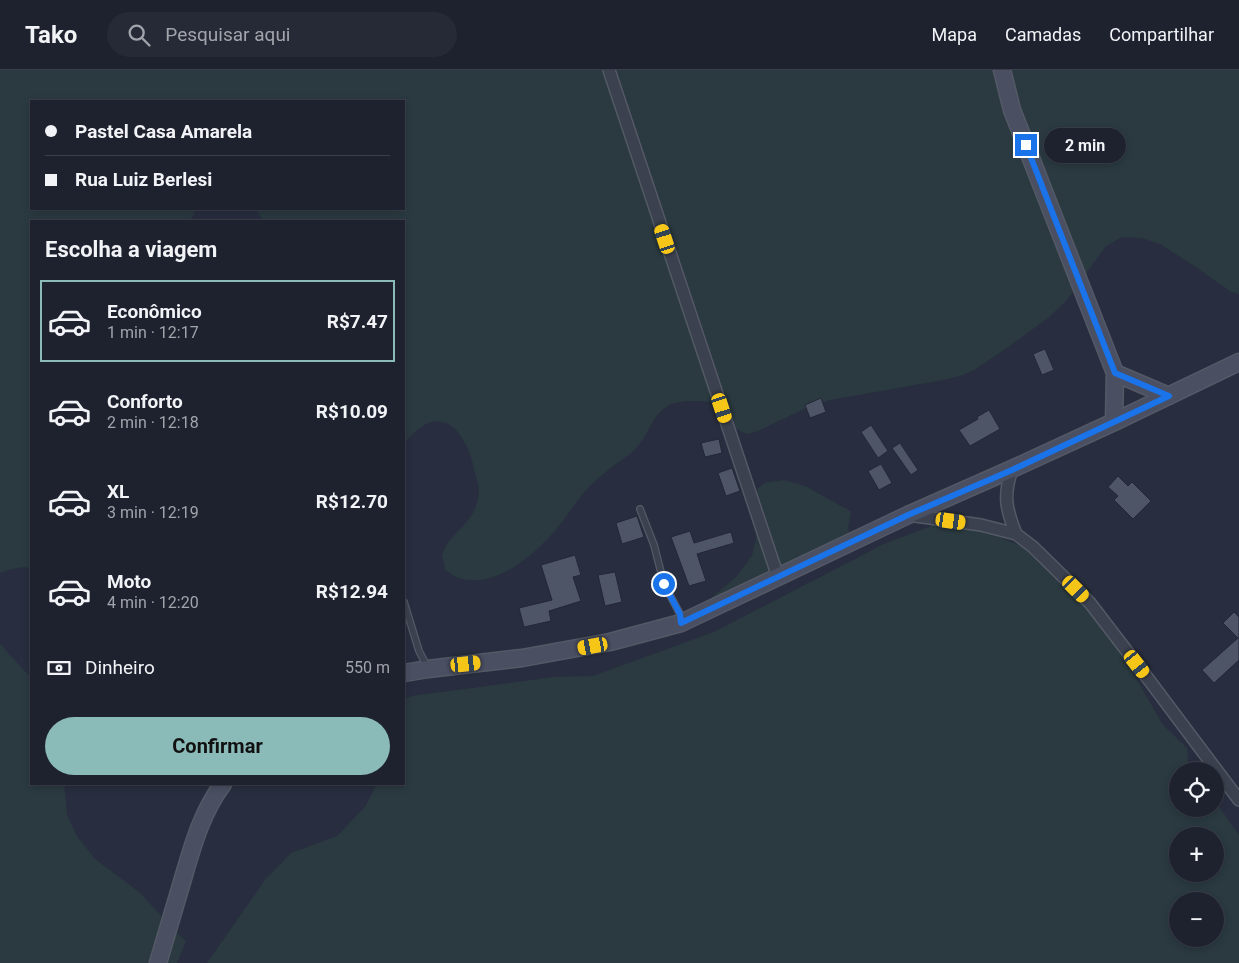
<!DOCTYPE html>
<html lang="pt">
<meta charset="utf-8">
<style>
:root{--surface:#1e222f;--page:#262a37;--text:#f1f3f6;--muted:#a1a4aa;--line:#3c3f4b;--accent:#8bbbb9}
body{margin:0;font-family:Roboto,sans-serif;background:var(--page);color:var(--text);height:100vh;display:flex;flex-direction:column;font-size:19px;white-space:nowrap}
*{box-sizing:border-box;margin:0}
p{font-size:16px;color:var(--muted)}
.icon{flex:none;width:28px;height:28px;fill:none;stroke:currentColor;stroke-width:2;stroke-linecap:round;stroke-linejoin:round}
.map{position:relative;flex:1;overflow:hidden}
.drawer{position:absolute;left:30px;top:150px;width:375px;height:565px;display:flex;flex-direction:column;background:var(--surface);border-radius:0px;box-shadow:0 2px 8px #0003,0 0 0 1px var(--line)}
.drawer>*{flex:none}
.hud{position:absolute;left:30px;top:30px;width:375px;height:110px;border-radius:0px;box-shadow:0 2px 8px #0003,0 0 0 1px var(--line);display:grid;align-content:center;height:110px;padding:0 15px;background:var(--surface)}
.controls{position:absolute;left:1169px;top:692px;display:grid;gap:10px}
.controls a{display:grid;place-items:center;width:55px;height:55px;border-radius:50%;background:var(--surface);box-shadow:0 2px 8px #0003,0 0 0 1px var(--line);font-size:25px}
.end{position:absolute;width:22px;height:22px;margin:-11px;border:6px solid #1a73e8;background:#fff;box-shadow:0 0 0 2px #fff}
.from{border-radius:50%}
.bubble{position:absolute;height:35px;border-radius:18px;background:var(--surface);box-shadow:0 2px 8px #0003,0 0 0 1px var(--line);font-size:16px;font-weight:700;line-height:35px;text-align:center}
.car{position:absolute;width:15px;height:30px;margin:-15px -8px;border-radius:6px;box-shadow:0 0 4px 1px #0007;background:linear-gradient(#f5c518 24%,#345 0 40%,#f5c518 0 76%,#345 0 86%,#f5c518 0)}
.hud b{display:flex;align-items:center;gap:18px;height:48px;font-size:19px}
.hud b+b{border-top:1px solid var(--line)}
.hud i{width:12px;height:12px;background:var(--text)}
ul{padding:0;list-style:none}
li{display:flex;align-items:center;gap:15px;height:82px;margin:0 10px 8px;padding:0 5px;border:2px solid transparent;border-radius:0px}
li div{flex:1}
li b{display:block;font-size:19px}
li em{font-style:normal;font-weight:700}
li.on{border-color:var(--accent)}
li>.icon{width:45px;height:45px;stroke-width:1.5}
h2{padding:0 15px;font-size:22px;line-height:60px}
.pay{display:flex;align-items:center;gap:12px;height:55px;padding:0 15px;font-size:19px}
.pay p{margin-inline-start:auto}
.action{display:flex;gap:10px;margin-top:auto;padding:10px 15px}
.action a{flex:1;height:58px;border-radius:30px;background:var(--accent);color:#111;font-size:20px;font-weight:700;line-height:58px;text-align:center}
header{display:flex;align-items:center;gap:30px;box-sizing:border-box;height:70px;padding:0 25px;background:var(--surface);border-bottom:1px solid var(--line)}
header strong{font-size:24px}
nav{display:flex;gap:28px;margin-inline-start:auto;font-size:18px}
.search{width:350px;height:45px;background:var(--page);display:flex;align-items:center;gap:12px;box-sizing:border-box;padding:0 18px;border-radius:28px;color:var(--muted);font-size:19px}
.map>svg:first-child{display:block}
.green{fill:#2a3a40;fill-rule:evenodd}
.building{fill:#4e5567;stroke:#232836}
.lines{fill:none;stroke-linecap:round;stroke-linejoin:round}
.lane-casing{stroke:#545966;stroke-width:8}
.street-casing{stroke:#545966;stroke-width:14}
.secondary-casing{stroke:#545966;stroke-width:19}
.lane{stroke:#3c414f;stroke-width:5.5}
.street{stroke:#3c414f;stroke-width:11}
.secondary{stroke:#4a4f62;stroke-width:16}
.route{stroke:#1a73e8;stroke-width:6}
</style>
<header>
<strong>Tako</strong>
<div class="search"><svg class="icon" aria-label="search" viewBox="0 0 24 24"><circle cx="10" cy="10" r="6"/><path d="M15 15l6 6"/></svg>Pesquisar aqui</div>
<nav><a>Mapa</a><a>Camadas</a><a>Compartilhar</a></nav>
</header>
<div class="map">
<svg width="1239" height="893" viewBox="0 0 1239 893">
<rect width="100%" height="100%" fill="#282e3f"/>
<path class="green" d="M0,0H1239V224L1230,221L1196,197L1160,174L1142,168L1122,167L1106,176L1066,231L1048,248L1001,282L974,300L963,305L943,310L830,330L808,337L758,361L747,364L734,358L711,332C698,331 677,329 666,337C651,347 648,367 635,379C631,384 625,387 620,391C608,400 596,409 586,420C574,434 565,449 553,463C531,487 495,519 459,508C455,507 450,503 446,501L442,485C444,480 447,473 451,469C465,453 478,444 479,421C479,414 475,405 474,398C464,355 437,331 404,374V151H263L256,139H404V31H31V139H196L190,151H31V498C21,496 10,499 0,503Z
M784,410L805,416L839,435L851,441L848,458L852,469L858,472L896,461L772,515L695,542L737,506L752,486L756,470L755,434L758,418L765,413Z
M934,455L977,458L1021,476L1066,514L1111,565L1163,655L1187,678L1189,700L1190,701H1178V739H1215V731L1239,765V893H207L265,810L291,783L337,766L365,737L376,715L374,714H404V629L412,626L555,607L593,606L714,562L884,474ZM1178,766H1215V804H1178ZM1178,831H1215V869H1178Z
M0,574L31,608V714H64L67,744L76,765L95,789L139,822L155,839L170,857L186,871L177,893H0Z"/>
<path class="building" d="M1045,279L1054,300L1042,305L1033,284Z
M821,328L826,342L810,348L805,335Z
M989,340L1000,359L970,376L959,360L978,349L977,347Z
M871,355L888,381L878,388L861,362Z
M719,369L722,383L705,387L701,373Z
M900,373L918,400L911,405L892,378Z
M881,394L892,413L879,420L868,401Z
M732,398L740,421L726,426L718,403Z
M1118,406L1128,416L1132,412L1151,431L1133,449L1114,430L1118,426L1108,417Z
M637,446L644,467L622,474L616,453Z
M690,461L694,473L731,462L734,473L697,484L706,511L689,516L671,467Z
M575,485L581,505L573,507L581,531L549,541L551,551L524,557L519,538L552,530L541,495Z
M615,502L622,532L605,536L598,505Z
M1234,542L1239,547V590L1214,613L1202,600L1238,568L1223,553Z"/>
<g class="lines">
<defs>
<path id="lane" d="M640,439L654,475L664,514L680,544V551
M404,532L419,581L428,598"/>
<path id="street" d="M609,0L778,507
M1012,399C1003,426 1006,439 1016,464
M908,445L981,455L1016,464L1033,477L1090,533L1149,610L1239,730"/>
<path id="secondary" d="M1002,0L1012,40L1115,303L1114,352
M1115,303L1169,326
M404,603L428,599L522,588L610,572L681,553L908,445L1012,399L1114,352L1239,292
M158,893C166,866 174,839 182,812C192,778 201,743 223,714"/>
</defs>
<use href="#lane" class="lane-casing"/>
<use href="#street" class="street-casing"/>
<use href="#secondary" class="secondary-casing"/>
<use href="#lane" class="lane"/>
<use href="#street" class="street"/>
<use href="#secondary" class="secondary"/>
</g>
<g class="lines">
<path class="route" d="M664,514L680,544L681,553L908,445L1012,400L1169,326L1115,303L1026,75"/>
</g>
</svg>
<div class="controls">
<a><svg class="icon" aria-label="locate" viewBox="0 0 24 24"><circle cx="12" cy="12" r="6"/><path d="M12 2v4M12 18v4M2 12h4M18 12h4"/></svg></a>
<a>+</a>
<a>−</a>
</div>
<i class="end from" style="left:664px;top:514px"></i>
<i class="end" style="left:1026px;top:75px"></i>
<div class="bubble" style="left:1044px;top:58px;width:82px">2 min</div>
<i class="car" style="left:665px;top:169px;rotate:342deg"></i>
<i class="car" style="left:722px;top:338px;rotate:162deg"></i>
<i class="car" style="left:951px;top:451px;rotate:98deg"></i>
<i class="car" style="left:1076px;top:519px;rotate:135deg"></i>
<i class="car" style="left:593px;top:576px;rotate:260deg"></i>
<i class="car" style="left:466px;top:594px;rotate:84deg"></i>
<i class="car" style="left:1137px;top:594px;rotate:142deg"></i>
<div class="hud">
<b><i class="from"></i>Pastel Casa Amarela</b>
<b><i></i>Rua Luiz Berlesi</b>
</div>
<section class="drawer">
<h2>Escolha a viagem</h2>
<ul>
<li class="on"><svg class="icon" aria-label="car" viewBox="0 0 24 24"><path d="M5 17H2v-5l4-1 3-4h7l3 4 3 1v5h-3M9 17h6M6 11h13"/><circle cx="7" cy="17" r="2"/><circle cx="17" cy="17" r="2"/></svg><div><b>Econômico</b><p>1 min · 12:17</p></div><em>R$7.47</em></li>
<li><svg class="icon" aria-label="car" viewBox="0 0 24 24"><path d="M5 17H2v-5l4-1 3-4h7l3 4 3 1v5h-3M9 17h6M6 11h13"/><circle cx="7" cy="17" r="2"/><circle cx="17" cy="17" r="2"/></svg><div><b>Conforto</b><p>2 min · 12:18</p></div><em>R$10.09</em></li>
<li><svg class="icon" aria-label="car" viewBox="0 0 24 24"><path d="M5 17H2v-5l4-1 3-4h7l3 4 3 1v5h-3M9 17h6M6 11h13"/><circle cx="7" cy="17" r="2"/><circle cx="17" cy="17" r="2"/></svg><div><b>XL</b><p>3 min · 12:19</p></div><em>R$12.70</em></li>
<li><svg class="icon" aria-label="car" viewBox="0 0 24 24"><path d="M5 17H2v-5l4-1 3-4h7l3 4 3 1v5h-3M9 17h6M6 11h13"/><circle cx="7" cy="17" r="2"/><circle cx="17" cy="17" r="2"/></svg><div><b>Moto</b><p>4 min · 12:20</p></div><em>R$12.94</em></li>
</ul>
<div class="pay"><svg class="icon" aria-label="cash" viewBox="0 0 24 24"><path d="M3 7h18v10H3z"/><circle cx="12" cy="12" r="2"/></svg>Dinheiro<p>550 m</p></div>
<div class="action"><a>Confirmar</a></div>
</section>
</div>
